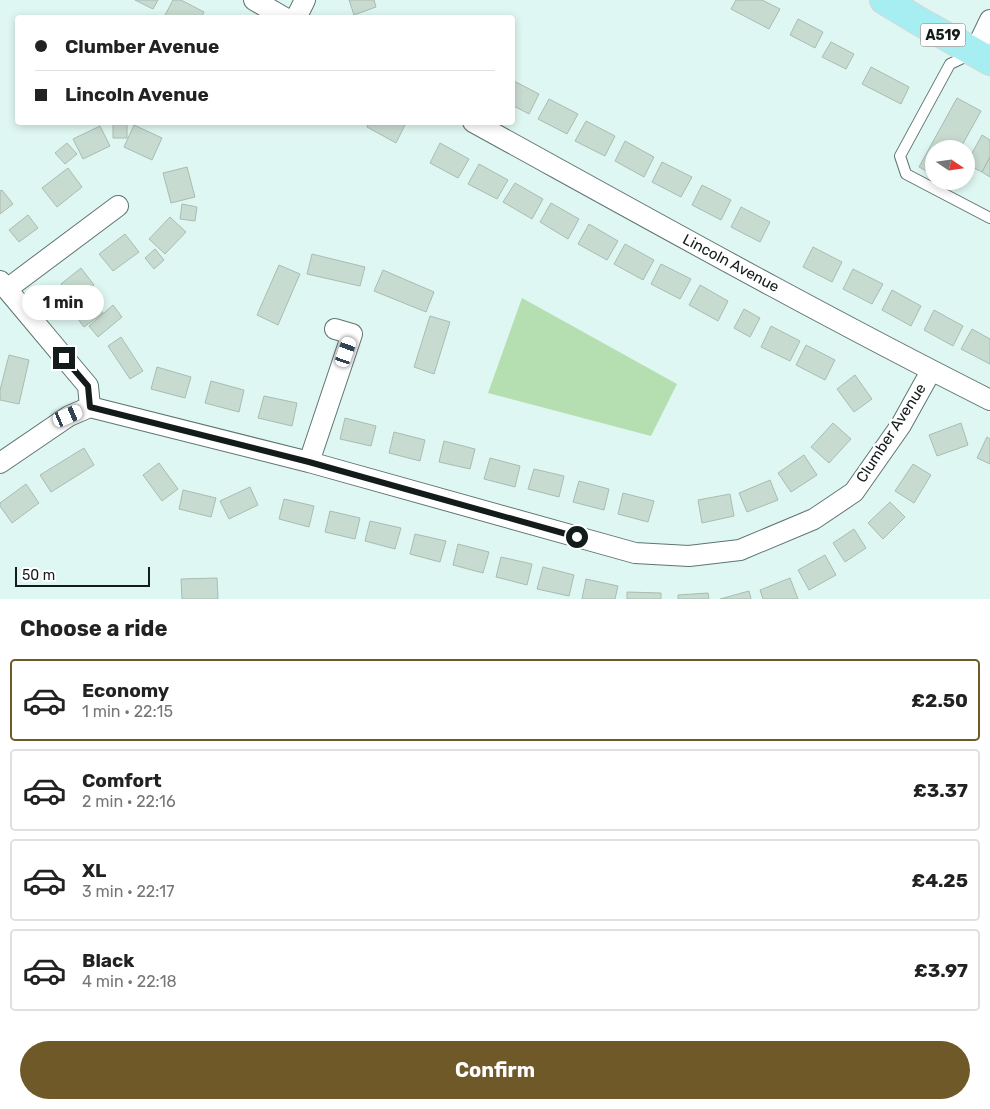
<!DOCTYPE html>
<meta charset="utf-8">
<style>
:root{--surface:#fff;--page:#f2f2f2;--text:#222;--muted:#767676;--line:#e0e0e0;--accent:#705929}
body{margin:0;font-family:Rubik,sans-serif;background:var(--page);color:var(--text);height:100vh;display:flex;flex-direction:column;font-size:19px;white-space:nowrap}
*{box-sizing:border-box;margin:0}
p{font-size:16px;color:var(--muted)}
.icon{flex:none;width:28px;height:28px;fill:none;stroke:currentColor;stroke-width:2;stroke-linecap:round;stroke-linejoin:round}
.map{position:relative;height:599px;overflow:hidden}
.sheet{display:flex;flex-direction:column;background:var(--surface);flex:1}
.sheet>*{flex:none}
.guide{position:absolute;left:15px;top:15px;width:500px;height:110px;border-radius:5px;box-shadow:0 2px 8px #0003;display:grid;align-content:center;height:110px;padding:0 20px;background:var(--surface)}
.needle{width:32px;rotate:103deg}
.controls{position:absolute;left:925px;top:140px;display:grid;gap:10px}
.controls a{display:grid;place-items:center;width:50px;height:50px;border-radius:50%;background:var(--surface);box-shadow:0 2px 8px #0003;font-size:25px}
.scale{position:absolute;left:15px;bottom:12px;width:135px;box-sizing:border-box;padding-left:5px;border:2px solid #131c1a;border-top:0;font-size:14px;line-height:18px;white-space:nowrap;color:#131c1a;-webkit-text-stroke:4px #fff;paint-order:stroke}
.end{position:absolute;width:22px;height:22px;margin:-11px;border:6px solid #131c1a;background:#fff;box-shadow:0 0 0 2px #fff}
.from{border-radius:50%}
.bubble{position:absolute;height:35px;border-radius:18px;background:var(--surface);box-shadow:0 2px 8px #0003;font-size:16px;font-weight:700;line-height:35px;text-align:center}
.car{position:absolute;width:15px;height:30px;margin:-15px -8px;border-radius:6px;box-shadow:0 0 4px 1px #0007;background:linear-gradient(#fff 24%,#345 0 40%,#fff 0 76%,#345 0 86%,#fff 0)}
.guide b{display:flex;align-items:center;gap:18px;height:48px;font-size:19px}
.guide b+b{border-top:1px solid var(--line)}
.guide i{width:12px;height:12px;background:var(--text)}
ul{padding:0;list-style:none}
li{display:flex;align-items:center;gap:15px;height:82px;margin:0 10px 8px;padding:0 10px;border:2px solid var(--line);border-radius:5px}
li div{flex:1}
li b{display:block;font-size:19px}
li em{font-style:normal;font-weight:700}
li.current{border-color:var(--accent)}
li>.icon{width:45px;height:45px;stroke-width:1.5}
h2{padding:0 20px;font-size:22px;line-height:60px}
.primary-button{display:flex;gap:10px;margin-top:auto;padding:10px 20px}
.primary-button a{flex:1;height:58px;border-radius:30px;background:var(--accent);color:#fff;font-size:20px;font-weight:700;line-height:58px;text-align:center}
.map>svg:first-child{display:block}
.green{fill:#b5deb1}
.building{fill:#c8dbd0;stroke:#a9bcb2}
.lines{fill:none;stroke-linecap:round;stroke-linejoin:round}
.lane-casing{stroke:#5f7470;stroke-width:12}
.street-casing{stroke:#5f7470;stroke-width:22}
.primary-casing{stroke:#d5d6d6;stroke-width:30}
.lane{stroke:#fff;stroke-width:10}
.street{stroke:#fff;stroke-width:20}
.primary{stroke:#a7eef2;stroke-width:28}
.route{stroke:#131c1a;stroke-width:6}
.labels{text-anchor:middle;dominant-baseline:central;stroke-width:5;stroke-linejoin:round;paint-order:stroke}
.shield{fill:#fff;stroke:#5a605f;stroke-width:1}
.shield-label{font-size:14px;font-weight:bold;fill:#131c1a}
.street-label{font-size:15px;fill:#131c1a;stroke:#fff}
</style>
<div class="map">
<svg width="990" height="599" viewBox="0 0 990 599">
<rect width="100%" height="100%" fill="#dff7f2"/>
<path class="green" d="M522,298L677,384L651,436L488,393Z"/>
<path class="building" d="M135,0H158L153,9Z
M173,0H181L204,12L201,18H166L164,17Z
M349,0H374L376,7L354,15Z
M736,0H762L780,9L769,29L731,9Z
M798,19L823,32L815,48L790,35Z
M831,42L854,54L846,69L822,57Z
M871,67L909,87L901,104L862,84Z
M512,80L539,94L529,114L512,105Z
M957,98L981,111L960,149H934V175L919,167Z
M549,99L578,114L567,134L538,119Z
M586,121L615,136L605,156L575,141Z
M113,122H127V138H113Z
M369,122H406V123L396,143L367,127Z
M134,125L162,138L152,160L124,147Z
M100,126L110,146L83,159L73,139Z
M982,135L990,140V157L982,172L966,164Z
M625,141L654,157L644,177L615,161Z
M67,143L77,154L65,164L55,153Z
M440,143L469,159L458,178L430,163Z
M990,157V177L982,172Z
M662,162L692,177L681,197L652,182Z
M479,164L508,180L497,199L468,184Z
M187,167L195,197L171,203L163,173Z
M68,168L82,187L57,207L42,188Z
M515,183L543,199L532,219L503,202Z
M702,185L731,200L721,220L692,205Z
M2,190L13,204L0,214V191Z
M551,203L579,219L568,239L540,222Z
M182,204L197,207L195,221L180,219Z
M741,207L770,222L760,242L731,227Z
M28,215L38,228L19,242L9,230Z
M170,217L186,232L165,254L149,239Z
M589,224L618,241L607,260L578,244Z
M125,234L139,252L113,271L99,254Z
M625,244L654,260L643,280L614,264Z
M813,247L842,262L832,282L803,267Z
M155,249L164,260L154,269L145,258Z
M312,254L365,267L360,286L307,274Z
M661,264L691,279L680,299L651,284Z
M279,265L300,274L278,325L257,315Z
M81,268L94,285L74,301L61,284Z
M853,269L883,284L872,304L843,289Z
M383,270L434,292L426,312L374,291Z
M700,285L728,301L718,321L689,305Z
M892,290L921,306L911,326L882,310Z
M92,299L103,313L84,327L74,314Z
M113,305L122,317L98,337L89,326Z
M744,309L760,318L750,337L734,328Z
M934,310L963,326L953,346L924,330Z
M430,316L450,322L434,374L414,367Z
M771,326L800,341L790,361L761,347Z
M972,329L990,339V364L961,349Z
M121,337L143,371L130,379L108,346Z
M806,345L835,360L825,380L796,365Z
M9,355L29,360L19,404L0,400V390Z
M157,367L191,377L185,398L151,389Z
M855,375L872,399L854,412L837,389Z
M211,381L244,390L239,412L205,403Z
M264,396L297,403L292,426L258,418Z
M345,418L376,426L371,446L340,439Z
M833,423L851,439L829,463L811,447Z
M961,423L968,445L937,456L929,435Z
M394,432L425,440L420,461L389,453Z
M987,437L990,439V464L977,458Z
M444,441L475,449L470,469L439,462Z
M84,448L94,465L51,492L40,475Z
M804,455L817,475L791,492L778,473Z
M490,458L520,466L515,487L484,479Z
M159,463L178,489L162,501L143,475Z
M913,464L931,475L914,503L895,491Z
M534,469L564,476L559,497L528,489Z
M770,480L778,500L747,512L739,493Z
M579,481L609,489L604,510L573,502Z
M26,484L39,503L12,523L0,506V503Z
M250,487L258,505L229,519L220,501Z
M183,490L216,498L211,517L179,509Z
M623,493L654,501L648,522L618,514Z
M730,494L734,516L702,523L698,500Z
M284,499L314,506L309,527L279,519Z
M890,502L905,517L883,539L868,523Z
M330,511L360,518L355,539L325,532Z
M370,521L401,528L395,549L365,541Z
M854,529L866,548L845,562L833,543Z
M415,534L446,541L440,562L410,554Z
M458,544L489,552L483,573L453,565Z
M825,555L836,575L809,590L798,570Z
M501,557L532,564L527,585L496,577Z
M543,567L574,575L569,596L537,589Z
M217,578L218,599H182L181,579Z
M790,578L798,599H763L760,590Z
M586,579L618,586L615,599H582Z
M749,591L751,599H720Z
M627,592L661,593V599H627Z
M708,593L709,599H678V595Z"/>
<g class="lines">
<defs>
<path id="lane" d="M971,54L950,64L900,156L906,174L990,218"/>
<path id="street" d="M254,0L285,18
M296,18L305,0
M974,53L990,20
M473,122C644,216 815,312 990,400
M0,281L88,386L90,407
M7,289L118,206
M309,462L352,334L335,329
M0,463L69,416L90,407L309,462L635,553L689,556L740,550L814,519L854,492L901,425L931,371"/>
<path id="primary" d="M884,0L917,20L990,61"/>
</defs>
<use href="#lane" class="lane-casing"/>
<use href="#street" class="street-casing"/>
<use href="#primary" class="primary-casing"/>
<use href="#lane" class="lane"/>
<use href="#street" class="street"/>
<use href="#primary" class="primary"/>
</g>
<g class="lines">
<path class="route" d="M64,358L88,386L90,407L309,462L577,537"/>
</g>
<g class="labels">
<rect class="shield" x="920.5" y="23.5" width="45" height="23" rx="4"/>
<g class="shield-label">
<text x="943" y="35">A519</text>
</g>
<g class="street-label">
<text transform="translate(731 263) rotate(28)">Lincoln Avenue</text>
<text transform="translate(891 433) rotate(-57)">Clumber Avenue</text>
</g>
</g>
</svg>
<div class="controls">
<a><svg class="needle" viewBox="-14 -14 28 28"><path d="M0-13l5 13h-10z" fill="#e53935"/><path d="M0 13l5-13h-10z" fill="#767676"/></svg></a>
</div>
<div class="scale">50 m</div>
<i class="end from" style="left:577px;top:537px"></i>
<i class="end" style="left:64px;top:358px"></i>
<div class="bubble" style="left:22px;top:285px;width:82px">1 min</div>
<i class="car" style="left:346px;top:352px;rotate:19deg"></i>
<i class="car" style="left:68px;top:416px;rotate:67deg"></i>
<div class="guide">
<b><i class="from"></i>Clumber Avenue</b>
<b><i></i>Lincoln Avenue</b>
</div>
</div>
<section class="sheet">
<h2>Choose a ride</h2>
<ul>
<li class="current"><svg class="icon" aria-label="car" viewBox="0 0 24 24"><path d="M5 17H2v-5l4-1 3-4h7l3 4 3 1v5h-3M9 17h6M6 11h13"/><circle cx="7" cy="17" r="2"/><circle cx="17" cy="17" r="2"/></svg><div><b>Economy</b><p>1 min · 22:15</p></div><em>£2.50</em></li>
<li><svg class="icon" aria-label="car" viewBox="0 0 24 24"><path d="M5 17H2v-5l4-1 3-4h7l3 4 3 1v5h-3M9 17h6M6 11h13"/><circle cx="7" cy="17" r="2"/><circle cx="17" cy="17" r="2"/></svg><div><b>Comfort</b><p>2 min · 22:16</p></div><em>£3.37</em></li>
<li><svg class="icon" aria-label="car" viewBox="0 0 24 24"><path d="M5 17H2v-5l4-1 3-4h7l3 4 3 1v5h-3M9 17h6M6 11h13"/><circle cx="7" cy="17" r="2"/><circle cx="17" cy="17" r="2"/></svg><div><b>XL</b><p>3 min · 22:17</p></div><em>£4.25</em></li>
<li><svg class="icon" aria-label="car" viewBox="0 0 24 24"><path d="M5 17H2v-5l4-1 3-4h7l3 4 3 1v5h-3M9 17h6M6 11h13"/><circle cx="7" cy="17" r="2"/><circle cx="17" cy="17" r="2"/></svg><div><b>Black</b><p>4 min · 22:18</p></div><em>£3.97</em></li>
</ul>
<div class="primary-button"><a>Confirm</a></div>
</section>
